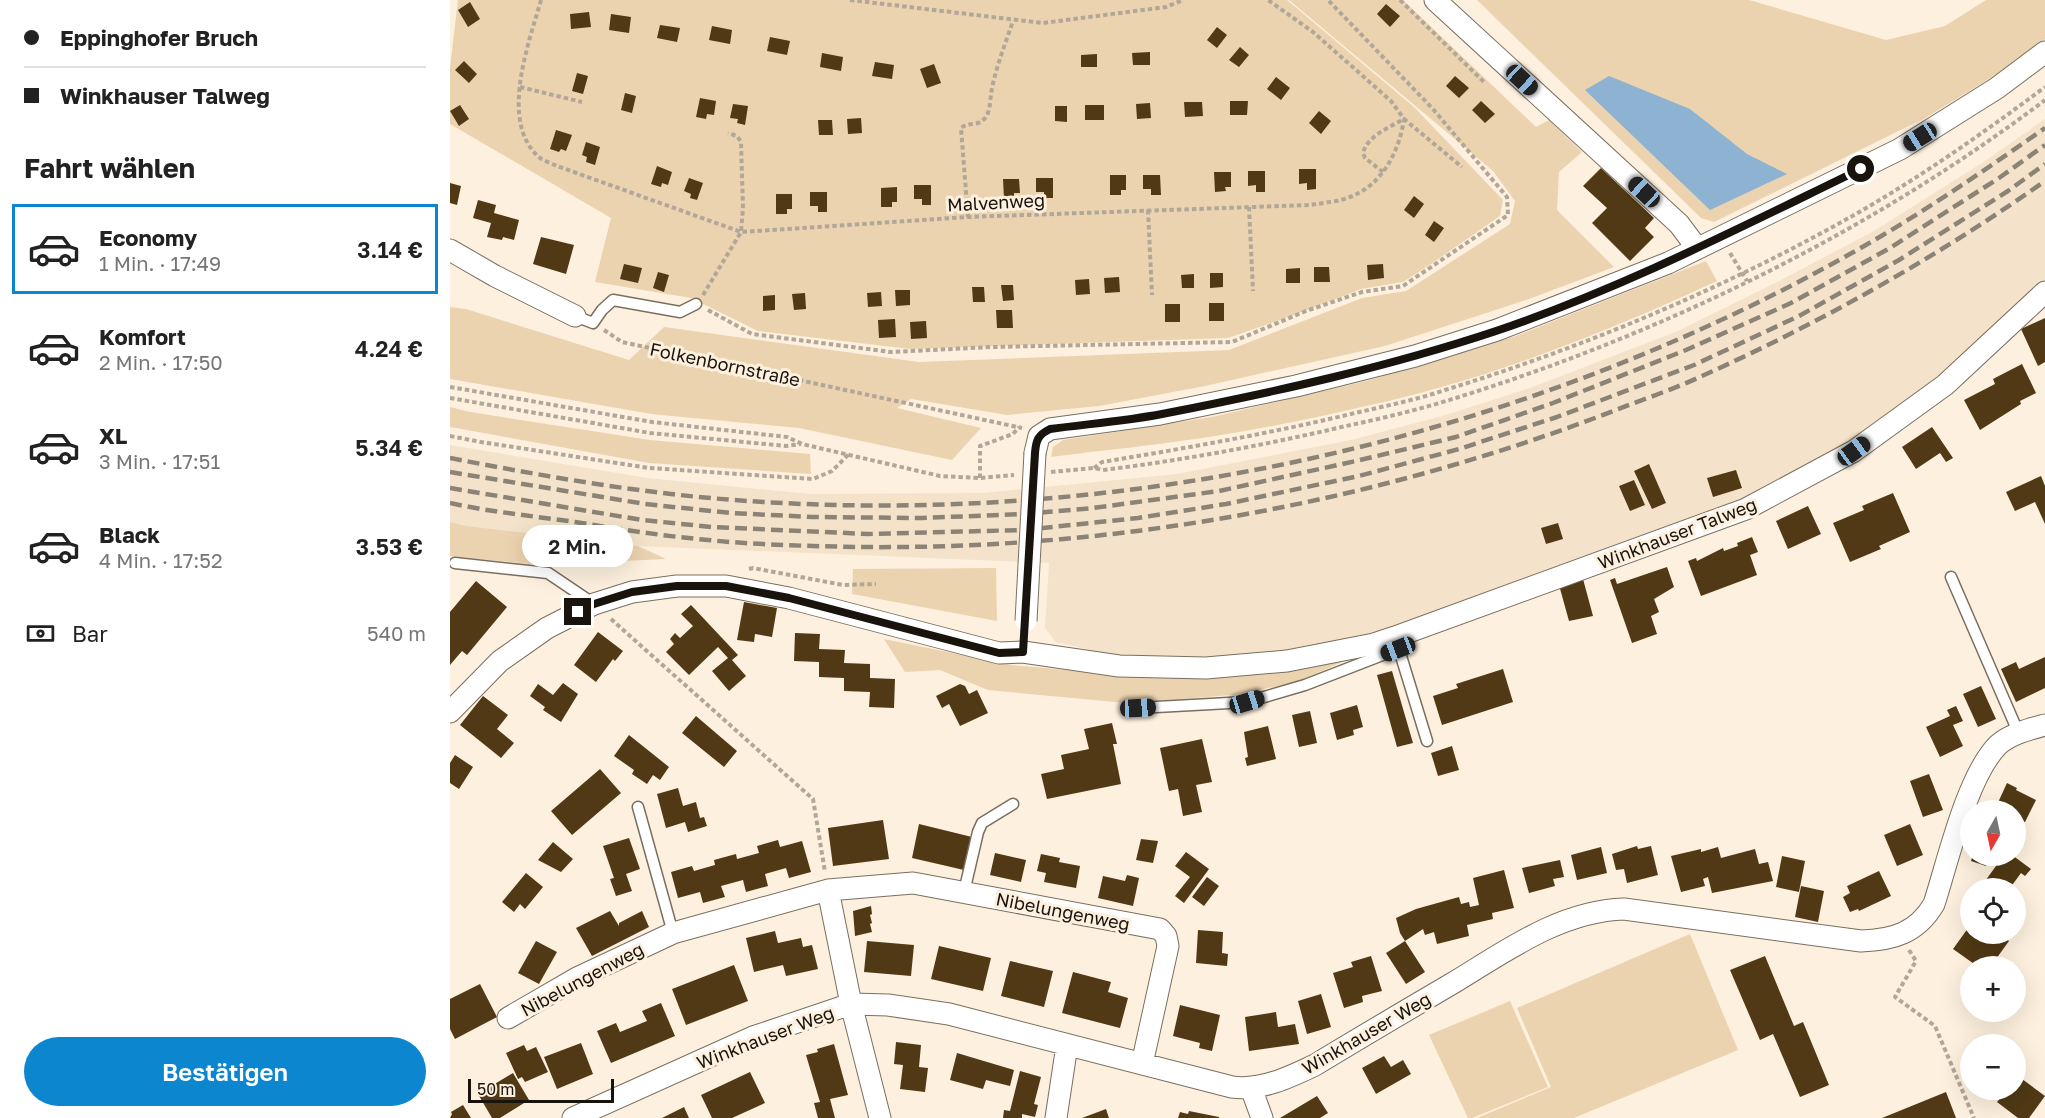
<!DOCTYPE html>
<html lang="de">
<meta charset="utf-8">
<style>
:root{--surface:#fff;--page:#f6f6f6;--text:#222;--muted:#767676;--line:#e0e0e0;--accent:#0c86ce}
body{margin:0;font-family:"Golos Text",sans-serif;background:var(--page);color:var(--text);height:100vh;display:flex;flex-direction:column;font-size:22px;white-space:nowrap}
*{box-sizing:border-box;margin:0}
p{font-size:20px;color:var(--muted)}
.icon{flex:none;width:33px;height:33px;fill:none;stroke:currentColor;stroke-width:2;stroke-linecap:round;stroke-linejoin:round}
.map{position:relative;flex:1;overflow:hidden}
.drawer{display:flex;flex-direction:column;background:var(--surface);width:450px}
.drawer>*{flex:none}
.hud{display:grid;align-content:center;height:132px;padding:0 24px;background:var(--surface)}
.needle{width:39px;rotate:189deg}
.fabs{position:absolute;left:1510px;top:800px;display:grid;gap:12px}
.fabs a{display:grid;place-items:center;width:66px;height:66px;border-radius:50%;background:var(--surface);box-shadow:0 6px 24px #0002;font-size:30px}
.scale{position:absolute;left:18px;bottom:15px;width:146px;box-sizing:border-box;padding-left:6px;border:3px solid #18130d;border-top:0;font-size:16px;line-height:21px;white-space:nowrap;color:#18130d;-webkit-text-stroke:4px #fdf0de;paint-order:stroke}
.end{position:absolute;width:27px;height:27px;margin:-14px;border:8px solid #18130d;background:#fff;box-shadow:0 0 0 3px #fff}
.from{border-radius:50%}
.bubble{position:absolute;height:42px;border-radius:21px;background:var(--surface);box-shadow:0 6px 24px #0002;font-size:20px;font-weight:600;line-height:42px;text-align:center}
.car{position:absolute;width:18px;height:36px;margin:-18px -9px;border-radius:8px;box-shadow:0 0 4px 2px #0007;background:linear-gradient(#222 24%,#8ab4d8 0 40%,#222 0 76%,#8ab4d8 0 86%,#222 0)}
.hud b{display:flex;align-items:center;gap:21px;height:57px;font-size:22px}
.hud b+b{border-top:2px solid var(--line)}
.hud i{width:15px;height:15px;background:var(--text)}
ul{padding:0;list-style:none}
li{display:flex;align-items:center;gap:18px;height:90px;margin:0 12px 9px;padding:0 12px;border:3px solid transparent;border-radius:0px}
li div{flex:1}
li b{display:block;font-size:22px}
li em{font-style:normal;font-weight:600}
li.selected{border-color:var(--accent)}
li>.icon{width:54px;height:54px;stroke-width:1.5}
h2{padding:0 24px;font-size:27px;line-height:72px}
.pay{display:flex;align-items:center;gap:15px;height:66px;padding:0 24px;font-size:22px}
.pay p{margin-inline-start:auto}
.cta{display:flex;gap:12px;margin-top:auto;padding:12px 24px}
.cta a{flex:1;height:69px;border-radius:36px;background:var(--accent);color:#fff;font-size:24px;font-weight:600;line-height:69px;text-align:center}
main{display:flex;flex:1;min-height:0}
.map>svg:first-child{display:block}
.built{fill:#f4e3ca}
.green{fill:#ecd3b0}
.water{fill:#8db2d2}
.building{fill:#503914}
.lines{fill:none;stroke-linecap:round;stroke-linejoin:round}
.lane-casing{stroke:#7a6f5f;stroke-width:13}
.street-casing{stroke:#7a6f5f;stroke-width:23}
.path{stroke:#b1a799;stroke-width:4;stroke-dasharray:4.5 3;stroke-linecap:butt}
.lane{stroke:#fff;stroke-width:10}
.street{stroke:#fff;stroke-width:21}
.rail{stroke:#8c8377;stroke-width:4.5;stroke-dasharray:12 6;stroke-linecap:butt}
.street-bridge-casing{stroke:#7a6f5f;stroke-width:23;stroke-linecap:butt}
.street-bridge{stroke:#fff;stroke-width:21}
.route{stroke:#18130d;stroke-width:8}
.labels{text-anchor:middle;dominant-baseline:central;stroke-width:6;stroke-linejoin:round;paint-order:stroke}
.street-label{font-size:18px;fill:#18130d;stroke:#fdf0de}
</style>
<main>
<section class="drawer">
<div class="hud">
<b><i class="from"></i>Eppinghofer Bruch</b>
<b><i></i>Winkhauser Talweg</b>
</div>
<h2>Fahrt wählen</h2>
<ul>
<li class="selected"><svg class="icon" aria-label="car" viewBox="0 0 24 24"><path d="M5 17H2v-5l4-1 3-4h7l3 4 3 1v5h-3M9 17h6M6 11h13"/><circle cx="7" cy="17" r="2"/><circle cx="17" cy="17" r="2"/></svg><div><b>Economy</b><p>1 Min. · 17:49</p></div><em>3.14 €</em></li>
<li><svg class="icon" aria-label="car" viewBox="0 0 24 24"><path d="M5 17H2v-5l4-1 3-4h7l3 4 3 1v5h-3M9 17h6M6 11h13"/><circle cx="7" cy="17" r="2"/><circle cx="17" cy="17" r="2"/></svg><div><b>Komfort</b><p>2 Min. · 17:50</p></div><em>4.24 €</em></li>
<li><svg class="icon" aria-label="car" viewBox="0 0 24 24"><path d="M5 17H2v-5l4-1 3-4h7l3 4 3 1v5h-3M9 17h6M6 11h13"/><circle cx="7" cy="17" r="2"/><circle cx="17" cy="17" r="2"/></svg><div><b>XL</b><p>3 Min. · 17:51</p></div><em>5.34 €</em></li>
<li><svg class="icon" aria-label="car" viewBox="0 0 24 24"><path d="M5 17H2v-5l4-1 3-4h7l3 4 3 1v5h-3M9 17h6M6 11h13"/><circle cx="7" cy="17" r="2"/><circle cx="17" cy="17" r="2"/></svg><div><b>Black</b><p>4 Min. · 17:52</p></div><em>3.53 €</em></li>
</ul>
<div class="pay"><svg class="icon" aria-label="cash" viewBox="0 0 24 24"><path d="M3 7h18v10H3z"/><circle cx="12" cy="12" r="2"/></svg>Bar<p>540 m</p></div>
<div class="cta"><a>Bestätigen</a></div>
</section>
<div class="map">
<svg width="1595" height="1118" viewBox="0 0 1595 1118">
<rect width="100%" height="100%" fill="#fdf0de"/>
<path class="built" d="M1595,119V281L1497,372L1468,395L1377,456L1288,503L914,639L781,660L671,657L606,642L595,628L599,563L189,546L17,526L0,522V445L197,478L361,494L532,493L636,483L727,474L901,440L996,415L1080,388L1228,331L1329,281L1424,231L1535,161Z"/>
<path class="green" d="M8,0H837L964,107L1053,200L1050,216L984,262L953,282L911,289L847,314L778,338L460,349L308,331L241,298L145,282L161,218L0,124V68Z
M839,0H953L1086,127L1099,120L1132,152L1109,172L1107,210L1164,267L1079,299L935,346L755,386L649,406L557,415L461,399L447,408L531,428L502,460L349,428L201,414L0,379V307L16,309L179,360L214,327L469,362L779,350L912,298L956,291L1060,224L1065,201L1043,171Z
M1027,0H1299L1436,40L1495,26L1536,0H1595V39L1573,58L1477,117L1264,222L1251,218Z
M1256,261L1267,281C1155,333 1037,380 916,406C864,418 811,429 759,437C707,445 654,450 601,457L603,447L613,440L762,417L916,381L1066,336Z
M0,407L20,412L200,440L360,454L361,474L199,463L0,427Z
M0,522L17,526L188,546L216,559L90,565L0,556Z
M546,568L547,621L402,594L403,569Z
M434,639L561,665L687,676L915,652L844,683L783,695L676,703L538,690L490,670L455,672Z
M1240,934L1288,1050L1124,1118H1027L1101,1087L1067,1008Z
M1060,1001L1098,1087L1022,1118H1018L979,1035Z"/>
<path class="water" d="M1159,76L1240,109L1297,154L1337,174L1260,210L1135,90Z"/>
<path class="building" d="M20,2L30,19L18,27L8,10Z
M936,4L950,16L940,27L927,14Z
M139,12L141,27L121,29L120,14Z
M161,14L181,17L179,33L159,30Z
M210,25L230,28L227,42L207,38Z
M262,26L282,30L280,44L259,40Z
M767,27L777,35L767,48L757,40Z
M320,37L340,41L337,55L317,51Z
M790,47L799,55L789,67L779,60Z
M700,52V65H683L682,53Z
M372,53L393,57L391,71L370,67Z
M647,54V67H631V55Z
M14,61L27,74L19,83L5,70Z
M425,62L444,65L442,79L422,76Z
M484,64L491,83L477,88L470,69Z
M127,73L138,76L133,94L122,91Z
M1005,76L1019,88L1009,98L996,86Z
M826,77L840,88L831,100L817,89Z
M175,93L186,96L182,113L171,110Z
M250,98L266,101L264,115L257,114L256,119L246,117Z
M780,101H798L797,115H780Z
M1031,101L1045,114L1035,123L1022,110Z
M734,102H752L753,116L735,117Z
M700,103L701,118L687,119L686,104Z
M283,104L298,106L295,125L287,123L288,119L280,118Z
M10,105L19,119L9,126L0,111Z
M635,105H654V120H635Z
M605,106H617V122L605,121Z
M869,111L881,121L871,134L859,123Z
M411,118L412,133L398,134L397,119Z
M368,120H382L383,135H369Z
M106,130L122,135L116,151L111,149L109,152L100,149Z
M136,142L150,147L145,165L136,162L137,157L132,155Z
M207,166L222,172L218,185L212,183L211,187L201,184Z
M1151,168L1204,218L1195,228L1204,237L1180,261L1142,223L1157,208L1133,186Z
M849,169H866V189L857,190V183L849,184Z
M798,171H815V192H806V185L798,186Z
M764,172H781V187H775L776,191L765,192Z
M660,175H676V190H671V195H660Z
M693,175H710L711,195H701V189H693Z
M239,178L253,183L247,200L240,198L241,194L234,191Z
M586,178H603V198H594V192H586Z
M553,179H569L570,193H564V199H554Z
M0,183L11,186L7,205L0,203Z
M464,185H481V205H472V199H464Z
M447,187V202H442V207H431V188Z
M360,192H377V212H368V206H360Z
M326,194H342V209H337V214H326Z
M964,196L974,204L964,218L954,210Z
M28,200L46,205L44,213L69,220L64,240L53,237L52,240L37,237L41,223L23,218Z
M984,221L994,228L984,242L975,235Z
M91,237L124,245L116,274L83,264Z
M174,264L192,268L188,283L170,279Z
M933,264L934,278L918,280L917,265Z
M864,267H879L880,282H864Z
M850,268V283H836V269Z
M208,272L219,275L214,292L203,288Z
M760,273H773V287L760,288Z
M744,274V288H732L731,275Z
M669,277L670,292L655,293L654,278Z
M639,279L640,294L626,295L625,280Z
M551,285H563L564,300L553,301Z
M522,287H534L535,302H523Z
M445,290H460V305L446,306Z
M431,292L432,306L418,307L417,293Z
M355,293L356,309L344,310L342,294Z
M325,295V310L313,311V296Z
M759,303H774V321H759Z
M715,304H730V322H715Z
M546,310H562L563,328H547Z
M1595,318V362L1588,366L1571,329Z
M445,319L446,337L429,338L428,320Z
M476,321L477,338L461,339L460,322Z
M1572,364L1586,393L1570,401L1571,404L1530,430L1514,400L1545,384L1543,379Z
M1482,427L1503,458L1496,462L1490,453L1466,469L1452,447Z
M1199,464L1216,503L1202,509L1184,471Z
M1286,470L1292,488L1263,497L1257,478Z
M1591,476L1595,486V524L1585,502L1565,511L1556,492Z
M1184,480L1195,505L1180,511L1169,486Z
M1443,493L1460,532L1429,546L1431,549L1400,562L1383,523L1414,510L1412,506Z
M1358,506L1371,534L1338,549L1326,521Z
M1108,523L1113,539L1096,544L1091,528Z
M1302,537L1308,552L1300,555L1307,575L1251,596L1238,561L1246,558L1247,561L1273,548L1274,551L1288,546L1287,543Z
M1217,567L1224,587L1204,599L1209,612L1201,616L1207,634L1182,643L1160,580L1165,578L1167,584Z
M1133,579L1143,616L1119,621L1109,585Z
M26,581L57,607L17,655L12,651L0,665V612Z
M294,602L327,608L322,637L305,634L304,642L287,640Z
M241,605L288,655L282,660L296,676L279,691L262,671L278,658L268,647L239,675L216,652L224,644L220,639L225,633L230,638L243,626L231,614Z
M148,632L173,651L165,661L163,659L146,682L124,665Z
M345,633L370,634L369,649L395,650L394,663L420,664V678L445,679L444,708L419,707L420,692L394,691V678L369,677V662L344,661Z
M1595,657V688L1566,702L1551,669L1566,662L1569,669Z
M1053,669L1063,702L992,725L983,696L1008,688L1006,684Z
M942,671L963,743L947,747L927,675Z
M113,683L128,694L111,722L93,710L95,707L80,696L88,684L103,695Z
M510,684L515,686L519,694L527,690L538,713L510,726L499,704L492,708L486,696Z
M1531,686L1546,719L1528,727L1513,694Z
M33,696L58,715L47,729L64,743L51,758L10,725Z
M907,705L913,727L903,730L904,735L887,740L880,713Z
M1506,706L1513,721L1503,725L1513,746L1490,757L1476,727L1500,716L1497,710Z
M860,711L867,743L849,747L842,715Z
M246,716L287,751L274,767L232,733Z
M662,723L667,744H663L671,784L597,799L591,774L614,769L611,755L639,749L634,729Z
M818,726L826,759L797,766L795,758L798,757L794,732Z
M179,735L219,767L210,780L203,775L197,784L182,774L184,770L164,756Z
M752,739L762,782L746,785L752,812L733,816L728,789L719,791L710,748Z
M1002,746L1009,770L988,776L981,753Z
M5,755L23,767L9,789L0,783V763Z
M150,769L171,793L122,835L101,811Z
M1479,774L1493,810L1473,817L1460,781Z
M1557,783L1567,788L1566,790L1586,800L1575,822L1566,818V810L1545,809Z
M228,788L233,806L246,802L250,818L254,817L257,826L238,832L235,822L216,828L207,794Z
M433,820L439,859L383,866L378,828Z
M469,824L522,837L514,870L462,858Z
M1460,824L1473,855L1447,866L1434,835Z
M179,838L190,869L176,874L182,891L166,896L160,879L164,878L153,846Z
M691,839L708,841L703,863L686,860Z
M328,840L330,847L352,841L361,872L339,878L336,868L315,874L318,886L296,892L293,880L271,886L275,897L253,903L250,892L228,898L221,872L242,866L244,871L265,865L264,860L286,854L287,859L309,853L307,846Z
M103,842L123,859L111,872L88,860Z
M1187,846L1188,849L1201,846L1208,875L1177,883L1174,869L1166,870L1162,854Z
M1151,847L1157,873L1127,880L1121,855Z
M1268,847L1271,858L1305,849L1309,864L1318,862L1323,881L1262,893L1258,877L1253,879L1255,886L1231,892L1221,856L1251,849V852Z
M736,852L759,869L734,903L725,896L740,877L725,866Z
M545,853L576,860L571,882L540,875Z
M591,854L610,858L609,862L630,866L626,888L594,882L596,873L587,871Z
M1523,855H1540L1536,866L1521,861Z
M1554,855H1562L1581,869L1575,876L1571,873L1560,888H1530Z
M1332,856L1355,861L1349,892L1326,887Z
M1110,860L1114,877L1103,879L1105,886L1079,893L1072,868Z
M1054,870L1064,908L1042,913L1043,919L1017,925L1019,936L987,944L984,932L975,935L973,929L955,941L975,972L956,984L936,953L955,941L950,933L946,918L966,909L1009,897L1011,904L1019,902L1020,907L1029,905L1023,878Z
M1429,871L1441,896L1409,911L1408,909L1400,912L1393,897L1400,893L1397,886Z
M76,873L93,887L75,909L70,904L64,912L52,902Z
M677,875L689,878L683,906L648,898L653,876L675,881Z
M757,877L769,886L754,906L742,897Z
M1351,886L1374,891L1368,922L1345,917Z
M421,906L422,914L420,915L422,923L420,924L422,932L405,936L403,911Z
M160,911L169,926V923L192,911L199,927L142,956L126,928Z
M1521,924V933H1549L1559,941L1541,966H1527L1503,949Z
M748,930L773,932L772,953L778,954L777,966L746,963Z
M325,931L328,943L351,938L353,947L362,945L368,969L336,976L333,965L304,972L296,938Z
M86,941L107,952L89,984L68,973Z
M417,941L464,945L461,976L414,972Z
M489,946L541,958L533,991L481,979Z
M921,956L932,991L912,996L913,1002L894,1008L883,973L903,967L901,962Z
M1315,956L1344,1026L1353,1022L1379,1085L1350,1097L1323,1034L1310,1040L1280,970Z
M560,961L603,971L594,1007L551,996Z
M284,965L298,1001L236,1025L222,989Z
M623,972L661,982L658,992L678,998L670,1028L612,1013Z
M30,984L47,1017L5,1039L0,1029V999Z
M871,994L881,1027L857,1034L848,1001Z
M211,1003L225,1036L161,1063L147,1031L166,1023L170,1032L197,1021L192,1011Z
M730,1005L770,1015L762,1051L749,1048L750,1043L723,1036Z
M826,1012L828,1027L845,1024L849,1044L799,1051L795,1017Z
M446,1042L471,1045L469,1067L478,1068L475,1092L450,1089L453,1065L444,1064Z
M131,1043L143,1074L107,1089L94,1057Z
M384,1044L398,1095L380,1099L385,1118H368L364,1103L370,1102L356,1055L368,1052L367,1049Z
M74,1045L77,1051L86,1047L98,1072L75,1082L72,1077L68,1079L56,1053Z
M507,1053L564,1070L560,1086L536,1080L533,1089L500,1080Z
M934,1056L941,1067L953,1060L961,1074L926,1094L912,1068Z
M570,1071L591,1077L584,1104L588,1105L585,1117L572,1114V1118H553L554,1110L560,1111Z
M300,1072L315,1103L282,1118H262L251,1095Z
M63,1073L79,1100L50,1118H42L28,1094Z
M1572,1079L1595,1096L1579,1118H1568L1547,1102L1555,1092L1559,1095L1566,1089Z
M1496,1092L1506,1118H1432Z
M867,1096L878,1113L870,1118H830Z
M13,1105L21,1118H0L2,1114L1,1112Z
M234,1107L239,1118H212Z
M656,1109L659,1118H632Z
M739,1111L769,1117V1118H728L730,1112L738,1114Z"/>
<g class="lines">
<defs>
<path id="lane" d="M125,316L143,323L152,310L163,300L230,312L246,304
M5,563L98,573L144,604
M1501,577L1569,734
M947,643L977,741
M688,708L797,702L855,685L948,649
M188,807L223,933
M514,892L528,832L532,823L563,804"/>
<path id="street" d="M985,0L1229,224L1247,248
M0,250L45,276L125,316
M585,453L589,436L600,429L710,414L846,386L965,356L1047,330L1218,263L1450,149L1547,88L1595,52
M0,712L50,661L97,628L144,604L182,592L227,586H276L339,598L549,653L573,652L669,666L756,668L837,661L924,644L945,637L1296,509L1404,451L1495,385L1595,292
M378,890L401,1004L430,1118
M58,1018L127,978L223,933L378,890L463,883L710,929L716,936L718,946L692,1064
M801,1088L812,1118
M123,1118L303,1037L401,1004L438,1005L499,1014L782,1087C811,1091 840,1077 865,1065C911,1037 957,1010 1003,983C1056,951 1110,911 1174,909L1411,941C1443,940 1467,933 1484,904C1498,861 1517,776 1548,745C1560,734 1580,729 1595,725
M606,1118L617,1045"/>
</defs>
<use href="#lane" class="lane-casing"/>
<use href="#street" class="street-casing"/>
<path class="path" d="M91,0C79,43 48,123 90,158C95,161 102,164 107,166L291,232L518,217L860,205C872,203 886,202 897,198C931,187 949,153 954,119L941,101L863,32L818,0
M400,0L593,23L716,7L733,0
M950,0L1034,82
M70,87L132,102
M933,172L915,158L913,153C917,136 940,127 954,119L1012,167
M799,207L803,291
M698,210L702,295
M518,217L511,128C518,122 527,126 533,120C540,115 540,102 541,94C545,69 555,45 563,21
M1280,253L1297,281
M253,295L291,232L293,208L291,142L287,136L278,133
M258,310L302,334L441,352L542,347L782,342L856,311L912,292L953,286L1058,215L1057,197L983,109L878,0
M154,330L172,342L572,428
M0,387L202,422L337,437L352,444L490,476L530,478L564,475
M0,398L200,433L336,446L351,444
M0,436L31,442L199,468L363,479L382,471L399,454
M644,468L652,462C737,448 822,433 905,413C935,406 966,400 995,390C1138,346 1282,285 1411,211C1475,174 1536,131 1595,87
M601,472L644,468L653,470C735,460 815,445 896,426C929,419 963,411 996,401C1208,336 1418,234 1595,100
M530,478V446L563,434L569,427
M299,569L303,568L393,585L426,584
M161,619L363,799L375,872
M1459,950L1466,961L1445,997L1485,1026L1524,1118"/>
<use href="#lane" class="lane"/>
<use href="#street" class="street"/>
<path class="rail" d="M0,458C93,476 189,493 284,500C680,530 1090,437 1433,235C1489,202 1542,165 1595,128
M0,472L195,504L281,513L362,517L472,518L574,514L643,508L769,491L906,461L1006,437L1103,403L1236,350L1341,303L1440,248L1549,178L1595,145
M0,488L192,520L262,527L418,534L573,530L688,518L776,504L909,476L1009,449L1107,417L1244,365L1349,316L1449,260L1558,191L1595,164
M0,503C41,512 83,516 125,522C169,529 213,536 258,540C308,545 359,546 409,547C667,550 925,503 1166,410C1194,399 1224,389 1252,376C1372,322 1487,257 1595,181"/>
<defs>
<path id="street-bridge" d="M576,621L585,453"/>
</defs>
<use href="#street-bridge" class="street-bridge-casing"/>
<use href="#street-bridge" class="street-bridge"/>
</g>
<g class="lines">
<path class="route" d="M128,612L144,604L182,592L227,586H276L339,598L549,653L573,652L585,453C586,440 588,435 600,429C637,424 676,421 712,414C825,392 938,367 1046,331C1173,288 1291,227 1411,169"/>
</g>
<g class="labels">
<g class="street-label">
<text transform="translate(546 202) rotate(-3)">Malvenweg</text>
<text transform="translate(275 364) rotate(12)">Folkenbornstraße</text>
<text transform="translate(1227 533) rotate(-21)">Winkhauser Talweg</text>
<text transform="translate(613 911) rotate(11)">Nibelungenweg</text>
<text transform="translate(132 979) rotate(-28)">Nibelungenweg</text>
<text transform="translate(916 1033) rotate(-30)">Winkhauser Weg</text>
<text transform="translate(315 1037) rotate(-21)">Winkhauser Weg</text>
</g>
</g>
</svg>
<div class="fabs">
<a><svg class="needle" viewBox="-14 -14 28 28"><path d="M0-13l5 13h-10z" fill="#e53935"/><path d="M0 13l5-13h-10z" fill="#767676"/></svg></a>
<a><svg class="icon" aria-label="locate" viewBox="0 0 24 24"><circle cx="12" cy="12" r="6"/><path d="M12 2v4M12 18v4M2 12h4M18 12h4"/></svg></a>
<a>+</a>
<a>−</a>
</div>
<div class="scale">50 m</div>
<i class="end from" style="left:1411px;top:169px"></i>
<i class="end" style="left:128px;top:612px"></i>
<div class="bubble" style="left:72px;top:525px;width:111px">2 Min.</div>
<i class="car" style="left:1072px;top:80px;rotate:133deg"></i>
<i class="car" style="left:1470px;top:137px;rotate:238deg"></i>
<i class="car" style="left:1194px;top:192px;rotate:313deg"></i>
<i class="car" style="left:1404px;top:451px;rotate:54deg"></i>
<i class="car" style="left:948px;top:649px;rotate:249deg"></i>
<i class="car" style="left:797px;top:702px;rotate:73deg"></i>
<i class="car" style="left:688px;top:708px;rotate:87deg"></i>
</div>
</main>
